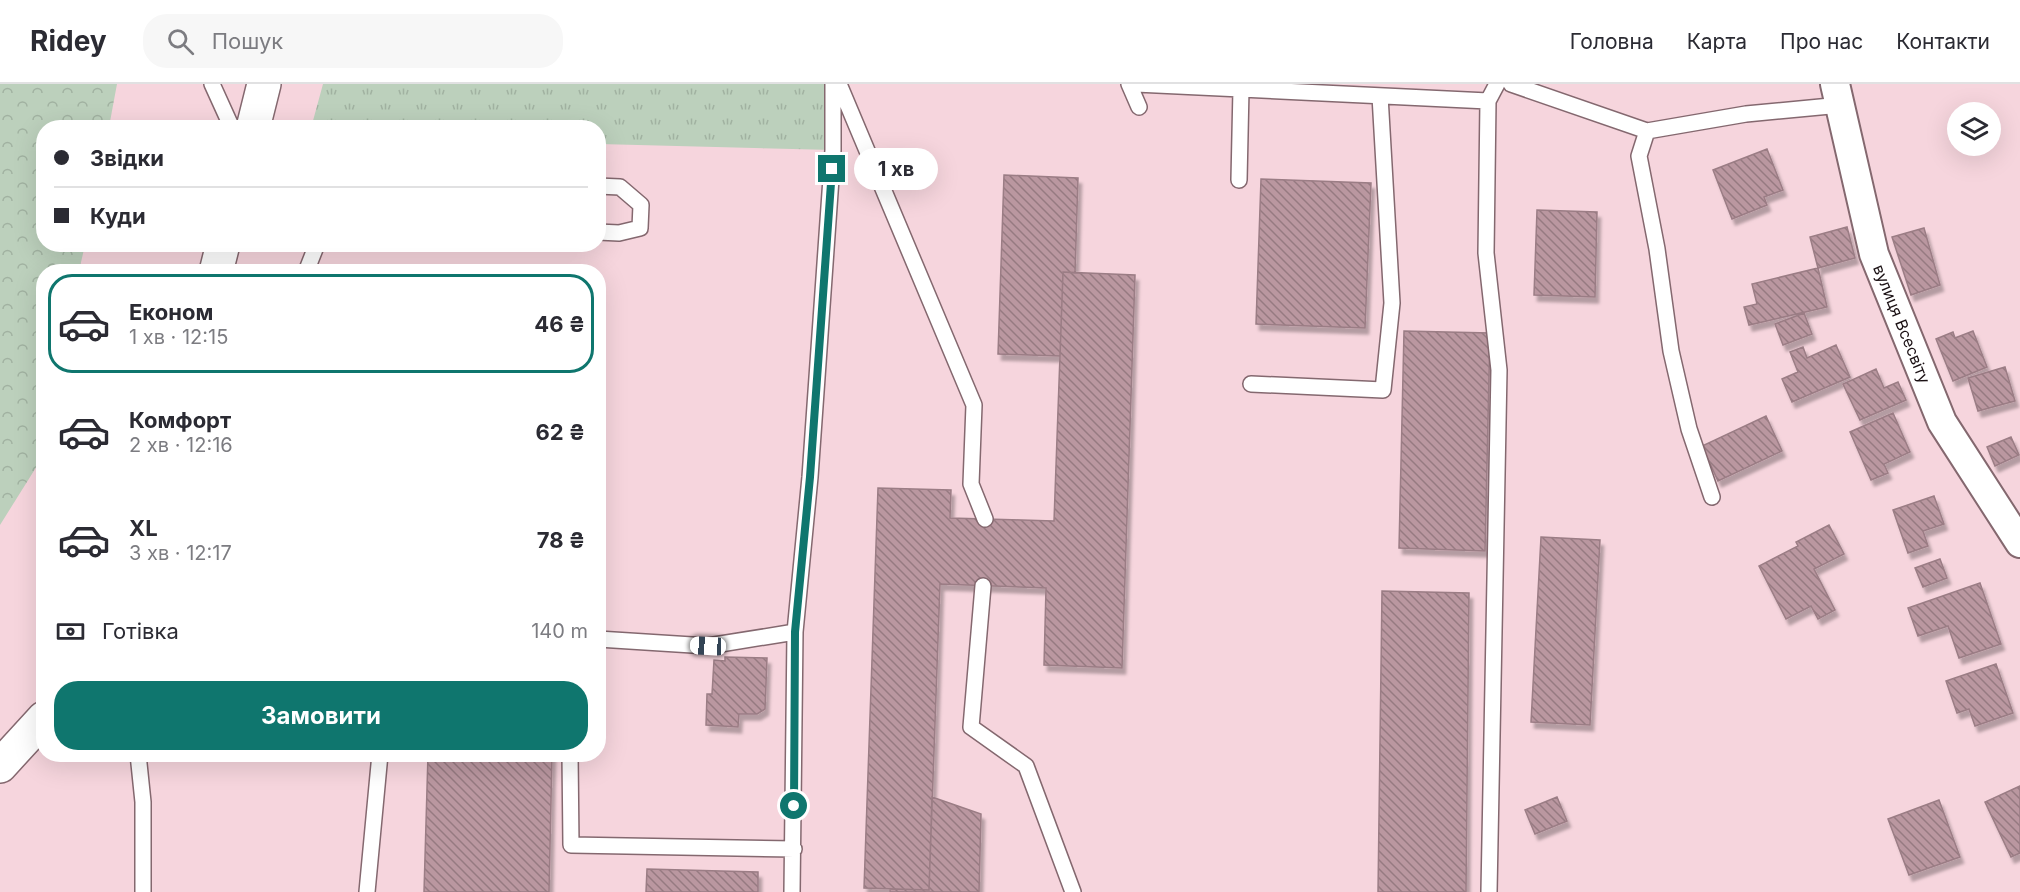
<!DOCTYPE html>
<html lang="uk">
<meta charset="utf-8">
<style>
:root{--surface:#fff;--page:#f7f7f7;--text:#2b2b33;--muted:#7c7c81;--line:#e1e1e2;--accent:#0f766e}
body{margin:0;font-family:Inter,sans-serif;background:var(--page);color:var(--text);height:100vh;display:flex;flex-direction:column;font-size:22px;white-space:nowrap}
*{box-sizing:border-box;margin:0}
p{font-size:20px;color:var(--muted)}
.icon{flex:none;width:33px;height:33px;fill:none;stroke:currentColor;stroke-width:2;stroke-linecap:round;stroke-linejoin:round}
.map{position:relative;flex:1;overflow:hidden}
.sheet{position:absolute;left:36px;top:180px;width:570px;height:498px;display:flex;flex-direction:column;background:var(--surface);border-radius:24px;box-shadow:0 6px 24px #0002}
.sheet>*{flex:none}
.banner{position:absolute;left:36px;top:36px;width:570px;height:132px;border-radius:24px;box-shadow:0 6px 24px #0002;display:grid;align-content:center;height:132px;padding:0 18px;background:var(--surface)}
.fabs{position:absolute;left:1947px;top:18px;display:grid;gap:12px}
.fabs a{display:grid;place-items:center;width:54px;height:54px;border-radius:50%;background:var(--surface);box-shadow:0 6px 24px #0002;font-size:30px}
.end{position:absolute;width:27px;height:27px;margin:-14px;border:8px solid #0f766e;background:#fff;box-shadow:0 0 0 3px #fff}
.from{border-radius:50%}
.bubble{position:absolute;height:42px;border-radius:21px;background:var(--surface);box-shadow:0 6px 24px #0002;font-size:20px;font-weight:700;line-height:42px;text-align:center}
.car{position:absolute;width:18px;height:36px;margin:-18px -9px;border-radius:8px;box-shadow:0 0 4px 2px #0007;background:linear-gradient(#fff 24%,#345 0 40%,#fff 0 76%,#345 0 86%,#fff 0)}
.banner b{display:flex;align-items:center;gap:21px;height:57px;font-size:22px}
.banner b+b{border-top:2px solid var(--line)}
.banner i{width:15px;height:15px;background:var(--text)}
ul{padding:10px 0 0;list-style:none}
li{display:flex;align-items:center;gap:18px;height:99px;margin:0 12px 9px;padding:0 6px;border:3px solid transparent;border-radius:24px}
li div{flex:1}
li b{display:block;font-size:22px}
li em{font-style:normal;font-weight:700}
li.current{border-color:var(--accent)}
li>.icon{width:54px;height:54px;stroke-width:1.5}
.pay{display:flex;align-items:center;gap:15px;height:66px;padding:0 18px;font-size:22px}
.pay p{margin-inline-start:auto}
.button{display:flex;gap:12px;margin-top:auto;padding:12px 18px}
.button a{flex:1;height:69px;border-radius:24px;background:var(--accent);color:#fff;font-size:24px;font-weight:700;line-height:69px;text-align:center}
header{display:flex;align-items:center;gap:36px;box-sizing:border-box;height:84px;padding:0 30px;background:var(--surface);border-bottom:2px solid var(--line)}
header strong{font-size:28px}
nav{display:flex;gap:33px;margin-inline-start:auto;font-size:21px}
.search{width:420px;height:54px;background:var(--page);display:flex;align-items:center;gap:15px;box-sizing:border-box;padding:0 21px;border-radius:24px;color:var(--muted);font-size:22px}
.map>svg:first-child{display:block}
.forest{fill:url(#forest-crowns)}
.park{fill:url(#park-tufts)}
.building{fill:url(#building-back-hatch);stroke:#9b7d85;stroke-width:1.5;filter:url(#shadow)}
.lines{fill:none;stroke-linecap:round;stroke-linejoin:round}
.service-casing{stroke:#84686f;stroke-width:18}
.minor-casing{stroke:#84686f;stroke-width:32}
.secondary-casing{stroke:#84686f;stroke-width:36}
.service{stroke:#fff;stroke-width:15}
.minor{stroke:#fff;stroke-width:28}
.secondary{stroke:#fff;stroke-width:33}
.route{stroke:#0f766e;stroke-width:8}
.labels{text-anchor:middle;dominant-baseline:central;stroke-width:4.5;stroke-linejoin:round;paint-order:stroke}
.street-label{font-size:16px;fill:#1b1114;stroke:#fff}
</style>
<header>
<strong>Ridey</strong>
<div class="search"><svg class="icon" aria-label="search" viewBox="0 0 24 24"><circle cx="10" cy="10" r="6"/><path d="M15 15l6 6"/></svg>Пошук</div>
<nav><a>Головна</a><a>Карта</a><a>Про нас</a><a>Контакти</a></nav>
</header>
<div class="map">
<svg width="2020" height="808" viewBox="0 0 2020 808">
<defs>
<pattern id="forest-crowns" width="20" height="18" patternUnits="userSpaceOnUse" patternTransform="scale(1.5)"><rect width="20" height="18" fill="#bcd0bc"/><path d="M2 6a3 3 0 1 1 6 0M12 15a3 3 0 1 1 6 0" fill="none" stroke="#a1b2a1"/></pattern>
<pattern id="park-tufts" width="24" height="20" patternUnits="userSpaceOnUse" patternTransform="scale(1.5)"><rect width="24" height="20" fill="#bcd0bc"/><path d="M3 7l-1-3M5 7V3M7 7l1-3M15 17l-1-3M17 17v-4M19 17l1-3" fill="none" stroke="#a1b2a1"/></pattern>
<pattern id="building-back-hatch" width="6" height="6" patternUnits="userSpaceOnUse" patternTransform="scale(1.5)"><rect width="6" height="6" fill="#ba97a0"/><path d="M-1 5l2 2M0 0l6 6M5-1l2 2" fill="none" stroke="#967a81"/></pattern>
<filter id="shadow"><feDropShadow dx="3.5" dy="6" stdDeviation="1.5" flood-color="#0004"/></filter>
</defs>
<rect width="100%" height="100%" fill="#f6d5dd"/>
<path class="forest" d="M0,0H117L109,43L44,44V160L85,161L79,187L44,188L43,364L42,374L0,441Z"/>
<path class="park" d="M323,0H830L833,66L599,60L598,44H311Z"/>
<path class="building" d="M1767,65L1783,106L1764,113L1767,121L1732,135L1713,86Z
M1004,91L1078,94L1075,189L1063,188L1060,272L998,270Z
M1261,95L1371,99L1365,244L1256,240Z
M1537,126L1597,128L1595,213L1534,211Z
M1847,143L1855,174L1818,184L1810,153Z
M1924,144L1940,201L1911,211L1892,153Z
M1818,184L1827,223L1749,241L1744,223L1757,220L1752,200Z
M1063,188L1135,191L1122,584L1044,581L1046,504L940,500L929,806L864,804L878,404L951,406L950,434L1054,437Z
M1804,229L1812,250L1783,261L1775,240Z
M1404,247L1490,249L1485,467L1399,464Z
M1973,247L1987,283L1953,297L1936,255L1953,248L1955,254Z
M1836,261L1850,293L1792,318L1782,295L1798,288L1790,268L1803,263L1807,274Z
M2005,283L2015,317L1978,327L1968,294Z
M1876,285L1884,304L1898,298L1906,316L1860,336L1843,300Z
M1893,329L1910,368L1884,380L1888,389L1871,396L1850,348Z
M1766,332L1782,367L1718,397L1702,362Z
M2011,353L2019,371L1995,382L1987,363Z
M1934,412L1944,440L1923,447L1928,462L1908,469L1893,426Z
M1829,441L1844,470L1814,485L1835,526L1818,535L1811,522L1786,535L1759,482L1798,462L1796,458Z
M1541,453L1600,456L1590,641L1531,638Z
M1940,475L1947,494L1923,503L1915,484Z
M1980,499L2001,560L1959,574L1948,542L1918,552L1908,524Z
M1382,507L1469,509L1466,808H1378Z
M725,573L767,574L765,625L757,630H739L738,643L706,641L707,610H712L714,576L725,577Z
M1996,580L2013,629L1975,642L1969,625L1957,629L1946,597Z
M428,670H552L549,808H424Z
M2020,702V769L2011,773L1985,718Z
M932,713L981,730L979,808H890V805L929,806Z
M1557,713L1567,737L1535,750L1525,726Z
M1939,716L1960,773L1909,791L1888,735Z
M647,785L758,788V808H646Z"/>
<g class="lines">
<defs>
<path id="service" d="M212,0L232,44
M839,0L974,321L971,400L985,435
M1129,0L1139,23
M1136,0L1488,17
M1511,0L1647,47L1746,30L1841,21
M1647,47L1639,72L1657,165L1671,267L1689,345L1712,413
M1239,96L1241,5
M598,102L620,103L641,121L640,144L619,149L598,148
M306,188L317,160
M1251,300L1383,306L1392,219L1380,12
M983,502L971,643L1026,682L1073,808
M598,555L708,562L795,548L810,393L833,66V0
M138,670L143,718V808
M570,670L571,761L794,765
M367,808L380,670
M792,808L795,548
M1489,808L1499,286L1486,169L1488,17L1497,0"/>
<path id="minor" d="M1835,0L1874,170L1942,338L2020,459"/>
<path id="secondary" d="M253,44L264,0
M216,188L223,160
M0,682L44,634"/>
</defs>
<use href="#service" class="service-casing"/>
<use href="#minor" class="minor-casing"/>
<use href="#secondary" class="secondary-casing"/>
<use href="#service" class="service"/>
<use href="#minor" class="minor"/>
<use href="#secondary" class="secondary"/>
</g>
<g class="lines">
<path class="route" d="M794,722L795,548L810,393L832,85"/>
</g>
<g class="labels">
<g class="street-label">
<text transform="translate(1902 240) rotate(68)">вулиця Всесвіту</text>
</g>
</g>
</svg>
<div class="fabs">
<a><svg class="icon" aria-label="layers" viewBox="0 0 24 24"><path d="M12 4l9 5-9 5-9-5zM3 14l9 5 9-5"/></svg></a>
</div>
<i class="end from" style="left:794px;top:722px"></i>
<i class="end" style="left:832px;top:85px"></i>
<div class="bubble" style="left:854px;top:64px;width:84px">1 хв</div>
<i class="car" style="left:708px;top:562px;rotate:273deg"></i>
<div class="banner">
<b><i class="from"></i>Звідки</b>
<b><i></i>Куди</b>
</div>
<section class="sheet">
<ul>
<li class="current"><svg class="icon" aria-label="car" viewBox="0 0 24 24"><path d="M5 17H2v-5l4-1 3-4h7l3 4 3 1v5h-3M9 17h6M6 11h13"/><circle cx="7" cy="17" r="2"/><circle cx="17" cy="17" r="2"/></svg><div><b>Економ</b><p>1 хв · 12:15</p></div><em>46 ₴</em></li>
<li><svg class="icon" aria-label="car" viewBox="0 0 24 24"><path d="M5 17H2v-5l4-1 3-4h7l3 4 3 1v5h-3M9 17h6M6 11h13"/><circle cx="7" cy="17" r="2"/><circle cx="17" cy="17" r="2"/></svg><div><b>Комфорт</b><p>2 хв · 12:16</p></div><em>62 ₴</em></li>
<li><svg class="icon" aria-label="car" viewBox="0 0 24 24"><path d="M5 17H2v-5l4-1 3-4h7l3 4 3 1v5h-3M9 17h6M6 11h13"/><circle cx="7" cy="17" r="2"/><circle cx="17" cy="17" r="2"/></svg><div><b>XL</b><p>3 хв · 12:17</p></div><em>78 ₴</em></li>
</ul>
<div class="pay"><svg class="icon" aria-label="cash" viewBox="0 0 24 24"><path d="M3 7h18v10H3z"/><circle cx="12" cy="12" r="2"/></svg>Готівка<p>140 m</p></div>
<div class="button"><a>Замовити</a></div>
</section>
</div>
